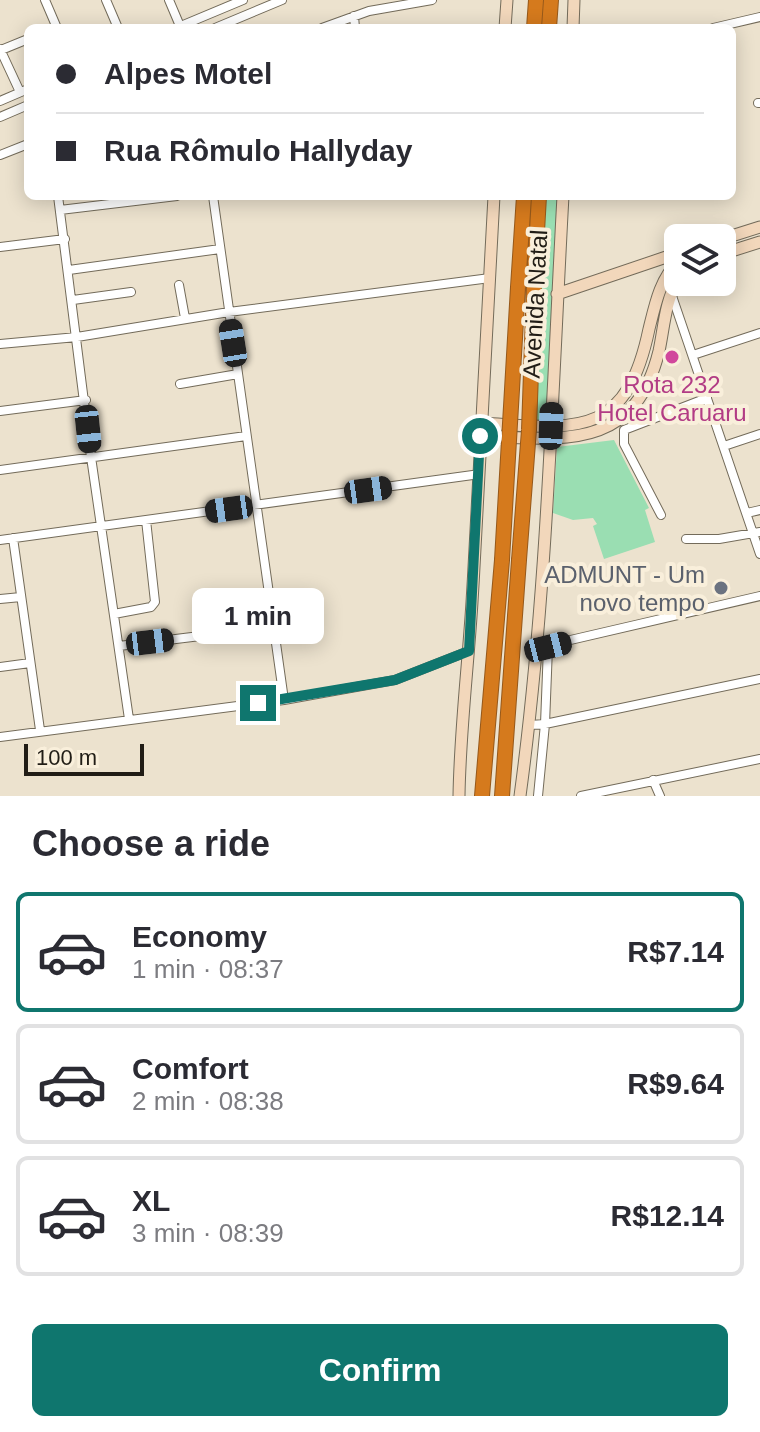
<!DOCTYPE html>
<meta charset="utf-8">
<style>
:root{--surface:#fff;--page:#f7f7f7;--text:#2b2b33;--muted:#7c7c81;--line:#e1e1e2;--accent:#0f766e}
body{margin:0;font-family:Arial,sans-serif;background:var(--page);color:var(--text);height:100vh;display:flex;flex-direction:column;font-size:30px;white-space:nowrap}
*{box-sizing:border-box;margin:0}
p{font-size:26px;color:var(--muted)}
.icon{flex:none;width:44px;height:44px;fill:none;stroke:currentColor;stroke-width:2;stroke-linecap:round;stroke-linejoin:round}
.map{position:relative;height:796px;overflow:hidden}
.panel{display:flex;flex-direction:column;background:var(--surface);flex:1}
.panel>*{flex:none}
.top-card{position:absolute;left:24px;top:24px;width:712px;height:176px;border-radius:12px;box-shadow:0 4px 20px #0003;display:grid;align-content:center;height:176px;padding:0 32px;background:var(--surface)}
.buttons{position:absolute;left:664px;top:224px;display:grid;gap:16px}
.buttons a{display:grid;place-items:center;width:72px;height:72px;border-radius:12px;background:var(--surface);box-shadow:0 4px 20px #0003;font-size:40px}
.scale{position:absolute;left:24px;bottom:20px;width:120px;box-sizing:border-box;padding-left:8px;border:4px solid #211d16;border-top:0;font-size:22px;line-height:28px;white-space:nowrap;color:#211d16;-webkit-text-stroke:6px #f9efdb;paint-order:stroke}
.end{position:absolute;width:36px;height:36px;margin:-18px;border:10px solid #0f766e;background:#fff;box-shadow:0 0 0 4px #fff}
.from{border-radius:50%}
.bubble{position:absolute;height:56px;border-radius:12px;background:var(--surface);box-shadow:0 4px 20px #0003;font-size:26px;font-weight:600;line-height:56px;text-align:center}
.car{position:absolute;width:24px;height:48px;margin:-24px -12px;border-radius:10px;box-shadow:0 0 6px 2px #0007;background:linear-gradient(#222 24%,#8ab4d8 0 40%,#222 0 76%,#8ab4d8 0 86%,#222 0)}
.top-card b{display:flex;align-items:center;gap:28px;height:76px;font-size:30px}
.top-card b+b{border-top:2px solid var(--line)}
.top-card i{width:20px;height:20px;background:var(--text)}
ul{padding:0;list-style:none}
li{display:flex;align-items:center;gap:24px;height:120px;margin:0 16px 12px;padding:0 16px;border:4px solid var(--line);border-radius:12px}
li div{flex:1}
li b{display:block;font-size:30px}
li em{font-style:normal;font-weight:600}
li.selected{border-color:var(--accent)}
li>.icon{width:72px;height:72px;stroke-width:1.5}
h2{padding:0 32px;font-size:36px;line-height:96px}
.button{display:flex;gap:16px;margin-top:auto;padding:16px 32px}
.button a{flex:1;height:92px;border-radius:12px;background:var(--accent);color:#fff;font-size:32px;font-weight:600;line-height:92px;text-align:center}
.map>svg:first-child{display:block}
.green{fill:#9adeb2}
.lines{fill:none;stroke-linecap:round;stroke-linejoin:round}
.street-casing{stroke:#736b5a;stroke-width:10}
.secondary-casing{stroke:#736b5a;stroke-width:13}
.highway-casing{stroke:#96591b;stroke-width:16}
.street{stroke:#fff;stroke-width:8}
.secondary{stroke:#f2d7bb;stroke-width:11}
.highway{stroke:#d57a1d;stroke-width:14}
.highway-bridge-casing{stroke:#96591b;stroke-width:16;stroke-linecap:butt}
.highway-bridge{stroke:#d57a1d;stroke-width:14}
.route{stroke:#0f766e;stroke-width:10}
.hotel-dot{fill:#d1479c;stroke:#f9efdb;stroke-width:3}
.worship-dot{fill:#6b7280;stroke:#f9efdb;stroke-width:3}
.labels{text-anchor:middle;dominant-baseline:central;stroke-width:8;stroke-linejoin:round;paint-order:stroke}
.street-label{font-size:24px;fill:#211d16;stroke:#f9efdb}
.hotel-label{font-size:24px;fill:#b23c85;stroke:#f9efdb}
.worship-label{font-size:24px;fill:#5b616d;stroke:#f9efdb;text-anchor:end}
</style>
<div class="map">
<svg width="760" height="796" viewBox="0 0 760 796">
<rect width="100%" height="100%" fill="#ece2ce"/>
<path class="green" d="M541,196H558L548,421L527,422Z
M614,440L649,508L645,510L655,542L604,559L593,526L597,524L593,518L573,520L553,513L557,447Z"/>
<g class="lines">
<defs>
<path id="street" d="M45,0L57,28
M106,0L118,28
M169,0L180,26
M354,16L355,28
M176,28L243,0
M215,28L282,0
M322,28L369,11L432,0
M713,28L760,17
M0,49L20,92
M1,50L28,39
M0,101L28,89
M758,103H760
M0,117L28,105
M0,155L28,144
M58,196L91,457L129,719
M213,196L284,700
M60,210L177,196
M0,247L65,239
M69,270L220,249
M179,285L185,318
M671,293L760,554
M73,300L131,292
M0,344L77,337L229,312L490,278
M693,355L760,333
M180,384L238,374
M0,411L86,400
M724,446L760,434
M0,470L246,436
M747,513L760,510
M661,515L624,444V430L707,398
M13,538L40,730
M686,539H719L760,532
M0,540L480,474
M0,599L21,597
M114,614L151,607L155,602L146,520
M119,646L273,627
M536,648L760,596
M0,667L30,663
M530,725L545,724L760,679
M0,737L284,700L395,680L469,651
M653,780L660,796
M538,796L545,724L548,647
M581,796L760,759"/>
<path id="secondary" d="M505,28L507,0
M573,28L574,0
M722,239L760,227
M722,254L760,242
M557,294L678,253
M482,423C577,429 626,439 649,329C655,305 660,279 678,262
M480,436C563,439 634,452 659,351C664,328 665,301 678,280
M459,796C460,731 468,667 472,602C480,467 487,332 494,196
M520,796C547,597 552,396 563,196"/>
<path id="highway" d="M534,28L536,0
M549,28L551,0
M534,285L539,196
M518,287L524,196
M482,796L502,560
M502,796L519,560"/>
</defs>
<use href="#street" class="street-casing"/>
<use href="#secondary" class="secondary-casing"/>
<use href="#highway" class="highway-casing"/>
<use href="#street" class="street"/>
<use href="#secondary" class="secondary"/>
<use href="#highway" class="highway"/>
<defs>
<path id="highway-bridge" d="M502,560L518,287
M519,560L529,430L534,285"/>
</defs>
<use href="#highway-bridge" class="highway-bridge-casing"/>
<use href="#highway-bridge" class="highway-bridge"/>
</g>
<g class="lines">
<path class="route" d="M258,703L395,680L469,651L480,436"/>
</g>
<circle class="hotel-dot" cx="672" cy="357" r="8"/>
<circle class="worship-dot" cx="721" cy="588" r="8"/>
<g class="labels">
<g class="street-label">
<text transform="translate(535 304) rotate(-87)">Avenida Natal</text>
</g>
<g class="hotel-label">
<text x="672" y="384">Rota 232<tspan x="672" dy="28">Hotel Caruaru</tspan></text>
</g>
<g class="worship-label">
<text x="705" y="574">ADMUNT - Um<tspan x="705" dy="28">novo tempo</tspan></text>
</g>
</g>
</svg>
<div class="buttons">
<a><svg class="icon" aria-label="layers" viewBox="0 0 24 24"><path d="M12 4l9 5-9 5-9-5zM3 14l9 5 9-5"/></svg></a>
</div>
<div class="scale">100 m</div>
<i class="end from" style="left:480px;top:436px"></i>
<i class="end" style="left:258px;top:703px"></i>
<div class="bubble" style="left:192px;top:588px;width:132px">1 min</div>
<i class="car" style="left:233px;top:343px;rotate:351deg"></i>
<i class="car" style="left:551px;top:426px;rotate:2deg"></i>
<i class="car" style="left:88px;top:429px;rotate:174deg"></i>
<i class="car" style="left:368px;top:490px;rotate:82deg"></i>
<i class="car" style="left:229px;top:509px;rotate:262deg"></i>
<i class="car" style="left:150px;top:642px;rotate:83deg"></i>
<i class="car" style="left:548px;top:647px;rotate:76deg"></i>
<div class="top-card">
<b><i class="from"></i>Alpes Motel</b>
<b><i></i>Rua Rômulo Hallyday</b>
</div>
</div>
<section class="panel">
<h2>Choose a ride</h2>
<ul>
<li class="selected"><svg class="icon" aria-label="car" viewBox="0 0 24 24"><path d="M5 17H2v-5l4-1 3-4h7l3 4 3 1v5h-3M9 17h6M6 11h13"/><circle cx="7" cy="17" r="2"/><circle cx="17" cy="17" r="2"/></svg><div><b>Economy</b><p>1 min · 08:37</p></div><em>R$7.14</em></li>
<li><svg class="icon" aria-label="car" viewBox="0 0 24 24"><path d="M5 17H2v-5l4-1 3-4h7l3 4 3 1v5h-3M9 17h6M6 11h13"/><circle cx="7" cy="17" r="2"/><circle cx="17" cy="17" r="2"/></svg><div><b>Comfort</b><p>2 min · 08:38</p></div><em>R$9.64</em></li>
<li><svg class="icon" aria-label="car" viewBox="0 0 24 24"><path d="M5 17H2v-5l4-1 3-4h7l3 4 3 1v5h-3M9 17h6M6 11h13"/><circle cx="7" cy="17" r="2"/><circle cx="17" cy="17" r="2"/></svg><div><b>XL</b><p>3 min · 08:39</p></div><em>R$12.14</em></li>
</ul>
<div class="button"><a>Confirm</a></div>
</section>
